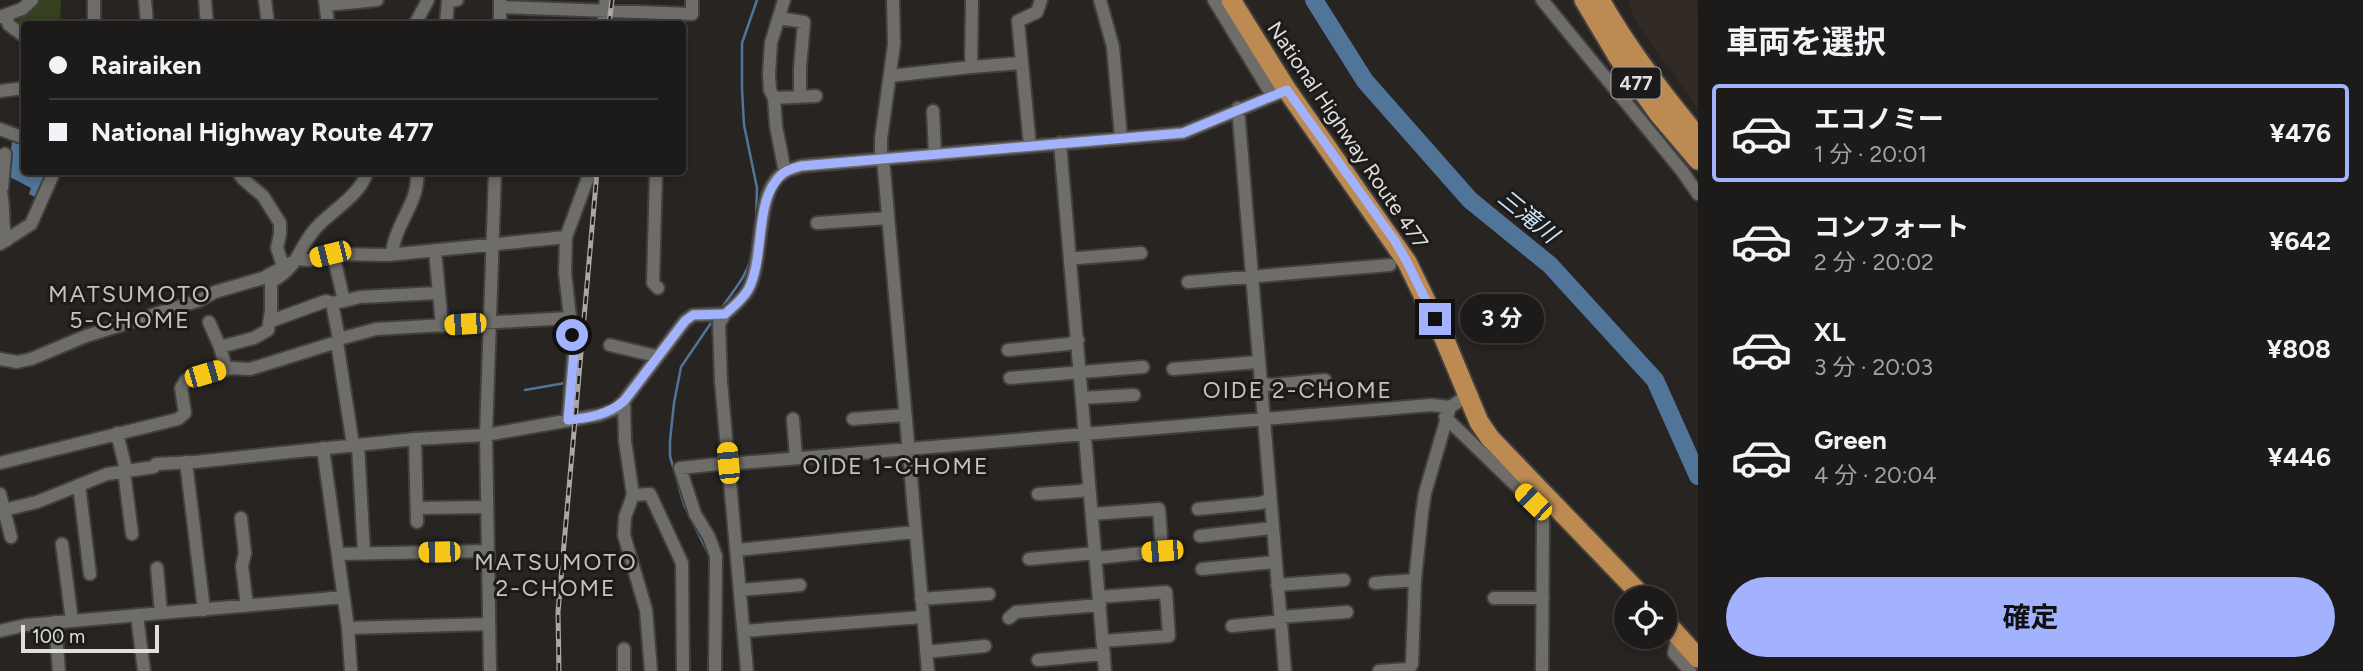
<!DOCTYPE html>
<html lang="ja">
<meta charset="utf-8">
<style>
:root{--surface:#1d1b1a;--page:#252423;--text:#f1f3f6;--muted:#a0a1a2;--line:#3b3939;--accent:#a3b2fd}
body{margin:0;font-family:Figtree,"Noto Sans JP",sans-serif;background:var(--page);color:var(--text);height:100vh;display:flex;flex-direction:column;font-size:26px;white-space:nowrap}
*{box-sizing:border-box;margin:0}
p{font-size:23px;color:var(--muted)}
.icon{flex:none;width:38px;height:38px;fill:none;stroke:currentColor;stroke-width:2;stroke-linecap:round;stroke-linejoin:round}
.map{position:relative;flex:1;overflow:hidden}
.drawer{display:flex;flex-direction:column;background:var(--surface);width:665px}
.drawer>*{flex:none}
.top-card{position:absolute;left:21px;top:21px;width:665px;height:154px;border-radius:7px;box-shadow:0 4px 10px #0003,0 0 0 2px var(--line);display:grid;align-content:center;height:154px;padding:0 28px;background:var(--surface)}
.tools{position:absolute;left:1614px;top:586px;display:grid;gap:14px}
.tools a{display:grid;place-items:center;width:63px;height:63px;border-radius:50%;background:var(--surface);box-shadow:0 4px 10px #0003,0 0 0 2px var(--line);font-size:35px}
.scale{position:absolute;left:21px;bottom:18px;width:138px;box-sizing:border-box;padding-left:7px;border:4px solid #e0dfdd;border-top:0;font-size:19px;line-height:24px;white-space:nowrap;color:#e0dfdd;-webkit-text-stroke:5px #1d1b19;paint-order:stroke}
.end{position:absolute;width:32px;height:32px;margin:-16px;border:9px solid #a3b2fd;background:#111;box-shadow:0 0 0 4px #111}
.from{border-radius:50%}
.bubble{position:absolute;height:49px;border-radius:24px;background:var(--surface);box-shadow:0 4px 10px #0003,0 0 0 2px var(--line);font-size:23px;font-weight:700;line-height:49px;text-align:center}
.car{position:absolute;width:21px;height:42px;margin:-21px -10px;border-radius:9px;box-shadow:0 0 5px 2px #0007;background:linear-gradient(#f5c518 24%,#345 0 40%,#f5c518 0 76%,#345 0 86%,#f5c518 0)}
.top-card b{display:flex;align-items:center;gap:24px;height:66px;font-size:26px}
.top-card b+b{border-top:2px solid var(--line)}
.top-card i{width:18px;height:18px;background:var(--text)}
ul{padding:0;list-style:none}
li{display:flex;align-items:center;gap:21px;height:98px;margin:0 14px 10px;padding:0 14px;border:4px solid transparent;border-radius:7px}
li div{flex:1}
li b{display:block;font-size:26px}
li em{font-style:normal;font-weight:700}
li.current{border-color:var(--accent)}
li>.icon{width:63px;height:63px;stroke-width:1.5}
h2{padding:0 28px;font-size:32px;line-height:84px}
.cta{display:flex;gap:14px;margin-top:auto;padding:14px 28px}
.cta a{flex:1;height:80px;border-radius:42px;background:var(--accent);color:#111;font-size:28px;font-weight:700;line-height:80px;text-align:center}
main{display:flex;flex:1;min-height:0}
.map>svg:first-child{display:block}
.built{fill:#322a24}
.green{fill:#35411e}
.water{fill:#507598}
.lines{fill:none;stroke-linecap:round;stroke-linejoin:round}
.stream{stroke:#507598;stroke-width:2.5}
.river{stroke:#507598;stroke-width:18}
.minor-casing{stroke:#42403e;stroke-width:16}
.highway-casing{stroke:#42403e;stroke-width:23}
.minor{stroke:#6f6d6a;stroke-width:12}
.highway{stroke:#bd8b51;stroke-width:19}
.rail-casing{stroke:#a9a8a6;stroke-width:5}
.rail{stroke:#1d1b19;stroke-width:2.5;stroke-dasharray:8;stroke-linecap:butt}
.route{stroke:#a3b2fd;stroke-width:9}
.labels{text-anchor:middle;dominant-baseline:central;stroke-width:6;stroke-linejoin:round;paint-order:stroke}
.shield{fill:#1d1b19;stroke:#a6a4a2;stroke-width:2}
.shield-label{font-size:19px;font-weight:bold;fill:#e0dfdd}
.street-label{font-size:21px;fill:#e0dfdd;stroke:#1d1b19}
.water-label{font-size:23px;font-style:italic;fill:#cde4fb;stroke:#1d1b19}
.neighbourhood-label{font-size:23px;letter-spacing:2px;fill:#c5c2bf;stroke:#1d1b19}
</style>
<main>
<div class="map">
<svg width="1698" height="671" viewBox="0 0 1698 671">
<rect width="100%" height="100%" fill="#272422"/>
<path class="built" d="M1627,0H1698L1696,7L1698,14V109L1635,20Z"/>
<path class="green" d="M37,0H61L60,24H24V32L15,25L23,12Z"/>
<path class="water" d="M12,141L24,146V172H47L35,197L29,194L31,188L8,176Z"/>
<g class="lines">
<path class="stream" d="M756,220L757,188L744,125L742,89V43L757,0
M721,309C732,292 746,278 751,258
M525,390L565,383
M710,557L684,505L670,456V441L674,403L681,367L713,320
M709,627L710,581
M708,671L709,658"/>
<path class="river" d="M1314,0L1365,81L1470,200L1550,265L1655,380L1698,476"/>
<defs>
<path id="minor" d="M94,0V24
M145,0L147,24
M205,0L207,24
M265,0L268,24
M325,0L328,24
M784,0L771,43L769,74L770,90L774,98L776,126L785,172
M1100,0L1113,47L1121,138
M1214,0L1272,95
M1542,0L1682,171L1698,194
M326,5L377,0
M500,7L692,14V0
M5,15L9,25L24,36
M0,17L22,9L32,0
M779,18L804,22L800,68V97
M415,24L428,0
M446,24L448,1L457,0
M500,24V0
M603,24L606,0
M971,67L1022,63
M890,76L971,67L972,0
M0,91L24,88
M774,98L816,96
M1238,108L1285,671
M933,111L935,154
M0,129L24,138
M1060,143L1105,671
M1030,146L1018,21L1037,12L1041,0
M881,158V139L894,44L893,0
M883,158L928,671
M238,172L243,179L263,196L280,223V234L277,248L283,266
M656,172L653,283L658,288
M0,189C6,205 0,225 7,240
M0,189L2,188L5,154
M817,223L888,218
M0,244L31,224L54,172
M435,250L442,326
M333,254L344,301L332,303L339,339
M392,254C394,225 420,202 417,172
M1070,257L1078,258L1141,253
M1188,282L1390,265
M344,301L360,297L438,293
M725,314L719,324L721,382L747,671
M271,321L326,301L332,303
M209,322L220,347L226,369
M337,342L353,445
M610,345L656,356
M220,347L254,338L268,330L271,311V282C301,265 297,249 316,228C332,210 360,196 367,172
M1008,350L1068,344L1078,340
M0,359L17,362L31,359L86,336L200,300L215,292L263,278L298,259L309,260L330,254L388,255L566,237
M1173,369L1258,362
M1010,378L1143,367
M1259,382L1270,385L1325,380
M1082,398L1134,395
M624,401L625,441L633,495L625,517L624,535L646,610L651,671
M1445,417L1533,502L1543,515L1542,671
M793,419L796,458
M853,419L905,415
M568,420L574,352L565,273L566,237L590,172
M117,433L126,470
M415,439L417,522
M358,445L364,553
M323,448L348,628L351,671
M186,462L204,610
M0,463L178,419L185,413L181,388L186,380L232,368L250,369L337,342L339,339L376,329L569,318
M728,464L1384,409L1431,405L1450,407
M124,471L132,534
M79,485L90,574
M0,494L11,537
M1038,494L1081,491L1089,487
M633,495L650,494L682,563L683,671
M417,508L487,507
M1198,509L1261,503L1270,499
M0,511L37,502L107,474L154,467L156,464L195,462L415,439L486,435L599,415L615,409L624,401L685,321L693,315L725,314C733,307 742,300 748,290C765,259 754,189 785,172C790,169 796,168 801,166L1183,133L1287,90
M1092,514L1159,509L1162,551L1096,558
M241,518L245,553L242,566L247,606
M1200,536L1272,528
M62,544L72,621
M737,550L915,532
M339,554L488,551
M1029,559L1096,553
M157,568L161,613
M1202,569L1275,562
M1375,583L1415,580
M1277,585L1344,580
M740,590L800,585
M1099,597L1166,592L1169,636L1103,641
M1494,598H1543
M921,599L989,594
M137,615L144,671
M1280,617L1347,612
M1009,618L1016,612L1100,605
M55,622L59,671
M1232,626L1273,622L1281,624
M348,628L489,624
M0,631L26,625L344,597
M744,631L922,617
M1678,634L1674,653L1690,671
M624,649V671
M926,652L985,646
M1038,660L1104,654
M490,671L486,435L495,172
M715,671L716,556L709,537L695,514L680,468L728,463
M1379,671L1408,669
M1408,671L1412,664L1415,580L1422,513L1425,493L1450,407L1467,396"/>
<path id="highway" d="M1231,0L1287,90L1407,262L1444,338L1479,422L1490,438L1644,598
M1584,0L1618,57L1658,113L1698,160
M1600,0C1628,49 1662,94 1698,137
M1664,620L1698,658"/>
</defs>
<use href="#minor" class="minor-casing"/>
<use href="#highway" class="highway-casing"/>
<use href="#minor" class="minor"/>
<use href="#highway" class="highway"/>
<defs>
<path id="rail" d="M609,24L612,0
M559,671L558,612L597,172"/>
</defs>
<use href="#rail" class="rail-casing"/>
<use href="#rail" class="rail"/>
</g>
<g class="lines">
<path class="route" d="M572,335L574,352L568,420C588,418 608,415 624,401L685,321L693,315L725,314C733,307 742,300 748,290C766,256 753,202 781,175C786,170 794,168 801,166L1183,133L1287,90L1395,241L1407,262L1435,319"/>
</g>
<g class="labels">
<rect class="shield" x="1611.5" y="67.5" width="49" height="31" rx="5"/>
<g class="shield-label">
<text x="1636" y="83">477</text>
</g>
<g class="street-label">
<text transform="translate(1348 135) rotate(56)">National Highway Route 477</text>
</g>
<g class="water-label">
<text transform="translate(1528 216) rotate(39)">三滝川</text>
</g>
<g class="neighbourhood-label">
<text x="130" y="294">MATSUMOTO<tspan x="130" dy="26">5-CHOME</tspan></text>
<text x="1298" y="390">OIDE 2-CHOME</text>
<text x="896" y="466">OIDE 1-CHOME</text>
<text x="556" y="562">MATSUMOTO<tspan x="556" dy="26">2-CHOME</tspan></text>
</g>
</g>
</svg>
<div class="tools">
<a><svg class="icon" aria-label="locate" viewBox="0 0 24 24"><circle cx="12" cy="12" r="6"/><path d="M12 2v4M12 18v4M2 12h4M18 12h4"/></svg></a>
</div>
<div class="scale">100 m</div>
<i class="end from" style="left:572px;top:335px"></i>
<i class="end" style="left:1435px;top:319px"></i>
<div class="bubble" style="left:1460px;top:294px;width:84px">3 分</div>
<i class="car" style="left:330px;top:254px;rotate:256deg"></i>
<i class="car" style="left:465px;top:324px;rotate:266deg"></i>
<i class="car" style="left:205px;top:374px;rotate:74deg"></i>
<i class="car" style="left:728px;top:463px;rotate:355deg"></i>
<i class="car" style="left:1533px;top:502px;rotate:314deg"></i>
<i class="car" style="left:1162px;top:551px;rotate:265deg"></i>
<i class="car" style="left:439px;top:552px;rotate:269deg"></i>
<div class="top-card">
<b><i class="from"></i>Rairaiken</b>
<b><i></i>National Highway Route 477</b>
</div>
</div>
<section class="drawer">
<h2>車両を選択</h2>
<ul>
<li class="current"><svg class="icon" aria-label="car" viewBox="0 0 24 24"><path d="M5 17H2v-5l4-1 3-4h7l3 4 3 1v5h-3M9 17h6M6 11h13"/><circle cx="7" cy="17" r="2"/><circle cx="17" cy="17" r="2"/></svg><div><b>エコノミー</b><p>1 分 · 20:01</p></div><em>¥476</em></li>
<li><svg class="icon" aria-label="car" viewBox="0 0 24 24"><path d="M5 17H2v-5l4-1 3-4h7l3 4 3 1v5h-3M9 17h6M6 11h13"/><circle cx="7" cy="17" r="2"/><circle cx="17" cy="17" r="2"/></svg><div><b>コンフォート</b><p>2 分 · 20:02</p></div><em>¥642</em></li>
<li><svg class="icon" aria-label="car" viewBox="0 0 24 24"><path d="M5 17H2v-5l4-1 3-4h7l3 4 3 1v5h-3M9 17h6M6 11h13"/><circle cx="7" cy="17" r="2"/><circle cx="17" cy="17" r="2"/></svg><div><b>XL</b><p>3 分 · 20:03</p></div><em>¥808</em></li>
<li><svg class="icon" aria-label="car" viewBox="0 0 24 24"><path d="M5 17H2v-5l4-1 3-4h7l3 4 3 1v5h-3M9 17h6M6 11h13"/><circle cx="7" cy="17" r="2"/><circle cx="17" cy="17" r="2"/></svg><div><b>Green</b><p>4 分 · 20:04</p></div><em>¥446</em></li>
</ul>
<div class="cta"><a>確定</a></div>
</section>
</main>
